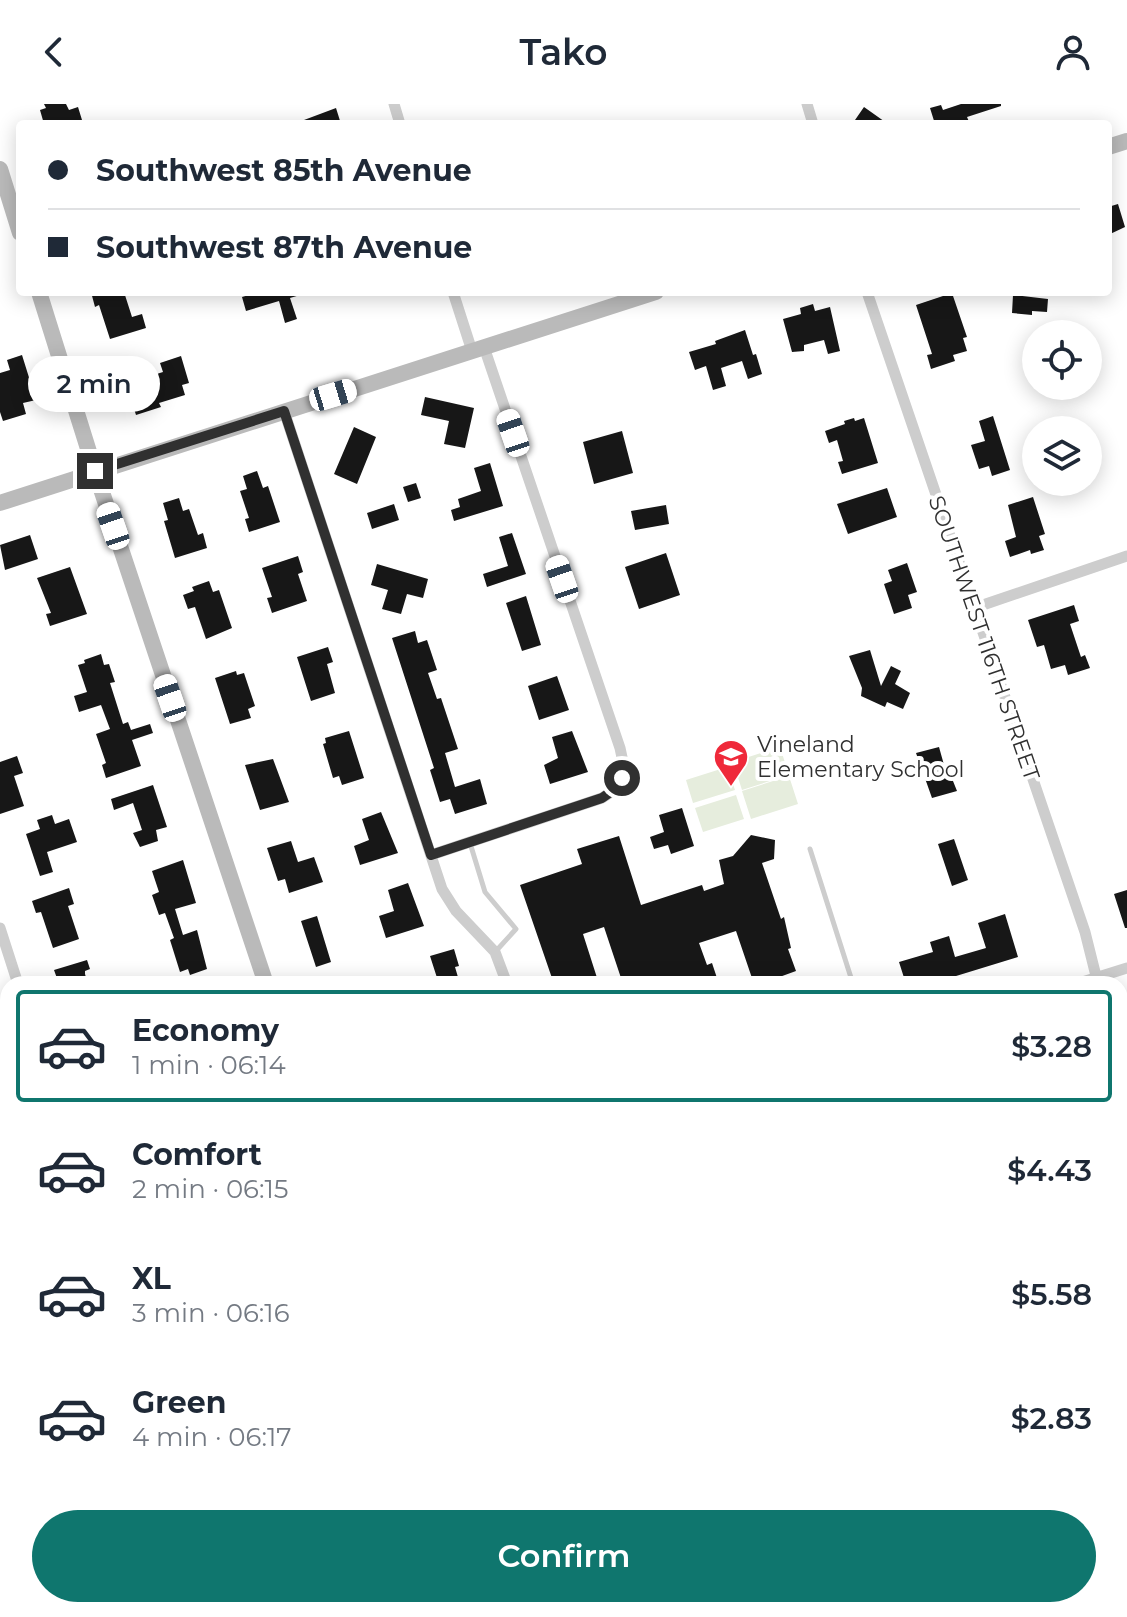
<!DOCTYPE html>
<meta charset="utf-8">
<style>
:root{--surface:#fff;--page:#f6f6f7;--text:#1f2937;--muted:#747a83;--line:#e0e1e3;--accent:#0f766e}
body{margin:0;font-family:Montserrat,sans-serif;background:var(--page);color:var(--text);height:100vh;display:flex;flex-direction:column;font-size:30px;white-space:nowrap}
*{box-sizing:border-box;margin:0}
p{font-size:26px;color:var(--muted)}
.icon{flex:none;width:44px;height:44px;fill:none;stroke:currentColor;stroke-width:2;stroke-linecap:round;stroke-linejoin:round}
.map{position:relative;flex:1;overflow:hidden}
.sheet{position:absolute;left:0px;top:872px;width:1128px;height:642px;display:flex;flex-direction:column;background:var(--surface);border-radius:24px 24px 0 0;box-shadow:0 4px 20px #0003}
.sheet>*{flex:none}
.top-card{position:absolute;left:16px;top:16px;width:1096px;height:176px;border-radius:8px;box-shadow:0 4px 20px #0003;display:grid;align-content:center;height:176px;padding:0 32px;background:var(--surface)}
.controls{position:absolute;left:1022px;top:216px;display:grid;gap:16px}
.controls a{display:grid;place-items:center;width:80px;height:80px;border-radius:50%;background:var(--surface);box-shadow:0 4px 20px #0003;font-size:40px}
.end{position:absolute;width:36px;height:36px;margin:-18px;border:10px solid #303030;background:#fff;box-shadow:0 0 0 4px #fff}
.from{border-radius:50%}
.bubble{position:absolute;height:56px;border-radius:28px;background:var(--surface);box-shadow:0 4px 20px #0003;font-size:26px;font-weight:600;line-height:56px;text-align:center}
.car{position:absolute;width:24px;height:48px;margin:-24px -12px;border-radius:10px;box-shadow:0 0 6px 2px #0007;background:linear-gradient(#fff 24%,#345 0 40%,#fff 0 76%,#345 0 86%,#fff 0)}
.top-card b{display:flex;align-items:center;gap:28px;height:76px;font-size:30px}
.top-card b+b{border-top:2px solid var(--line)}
.top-card i{width:20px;height:20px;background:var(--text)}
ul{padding:14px 0 0;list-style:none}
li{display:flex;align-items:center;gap:24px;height:112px;margin:0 16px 12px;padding:0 16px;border:4px solid transparent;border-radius:8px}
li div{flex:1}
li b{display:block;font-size:30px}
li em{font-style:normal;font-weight:600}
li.current{border-color:var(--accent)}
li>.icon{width:72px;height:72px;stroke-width:1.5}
.primary-button{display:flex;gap:16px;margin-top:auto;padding:16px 32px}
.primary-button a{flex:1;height:92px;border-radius:48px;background:var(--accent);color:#fff;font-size:32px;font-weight:600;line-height:92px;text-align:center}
header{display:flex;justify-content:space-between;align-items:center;height:104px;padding:0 32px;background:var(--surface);font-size:36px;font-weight:600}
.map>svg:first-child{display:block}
.green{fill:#e6eddd}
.building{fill:#171717}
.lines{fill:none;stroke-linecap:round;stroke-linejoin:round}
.path{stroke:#cdcdcd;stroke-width:2;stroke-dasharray:4 4;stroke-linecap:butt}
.lane{stroke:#cdcdcd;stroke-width:5}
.street{stroke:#cdcdcd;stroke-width:11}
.secondary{stroke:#bababa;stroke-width:16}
.route{stroke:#303030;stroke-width:10}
.labels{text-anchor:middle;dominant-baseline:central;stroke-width:8;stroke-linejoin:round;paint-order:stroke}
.street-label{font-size:22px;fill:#303030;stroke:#fff}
.poi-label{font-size:22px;fill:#303030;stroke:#fff;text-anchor:start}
</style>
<header><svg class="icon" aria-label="back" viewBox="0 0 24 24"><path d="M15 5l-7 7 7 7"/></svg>Tako<svg class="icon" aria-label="person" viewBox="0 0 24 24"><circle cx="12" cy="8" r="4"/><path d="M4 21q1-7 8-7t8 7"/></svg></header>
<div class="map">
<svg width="1127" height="1513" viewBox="0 0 1127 1513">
<rect width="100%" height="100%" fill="#fff"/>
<path class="green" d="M780,643L789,671L742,686L733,658Z
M727,663L735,686L693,699L686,676Z
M789,672L798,700L751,715L742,687Z
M736,691L744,715L703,728L695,704Z"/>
<path class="building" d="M44,0H66L69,6L78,3L82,16L69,20H44L40,6L46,4Z
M961,0H1001V2L967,13L970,20H935L930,4L941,1L943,6Z
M864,3L888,20H861L855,16Z
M336,4L341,20H296V19Z
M1118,100L1125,123L1108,131V103Z
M91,188H124L132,213L142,210L146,224L110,235L99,201L95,203Z
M260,188H300V191L290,194L297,215L285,219L279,197L246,207L242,193Z
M952,189L967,233L963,234L967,247L953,251L955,257L931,265L927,251L932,250L916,201Z
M1013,191L1048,195L1047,208L1032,207V211L1012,209Z
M813,200L815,207L830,203L840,247L828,250L824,236L804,241V247L792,248L783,215L801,210L800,204Z
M745,226L753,251L756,250L762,270L748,275L742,257L721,264L726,282L713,286L706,262L695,266L689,248L716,240L715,237Z
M22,251L36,296L23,299L26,310L3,317L0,308V269L10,266L7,256Z
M181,252L189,279L182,281L185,291L159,299L161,303L136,311L128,286L133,284L131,278L163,268L160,259Z
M425,293L474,304L465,344L444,340L449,317L421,311Z
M993,312L1010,366L992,372L989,362L979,365L971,341L985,337L979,317Z
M854,314L855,317L864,314L878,359L842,370L838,358L843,357L837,336L829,339L825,327L845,320L844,317Z
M354,323L376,333L357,380L334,370Z
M622,327L633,369L594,380L583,338Z
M490,359L503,402L454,417L451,406L460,403L458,395L481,387L474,364Z
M257,367L263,384L268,382L280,418L249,428L245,415L249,414L240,387L247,385L243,372Z
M416,379L421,394L408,398L403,383Z
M887,384L897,413L848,430L837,400Z
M1033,393L1045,430L1039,432L1044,446L1031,450L1030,446L1010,453L1005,437L1016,433L1008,401Z
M179,394L183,407L189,405L198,431L203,429L207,444L175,454L164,417L168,416L163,399Z
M394,400L399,416L372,425L367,409Z
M666,401L669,420L635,426L631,407Z
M512,429L526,470L487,483L483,470L508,462L499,433Z
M30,431L38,455L5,466L0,441Z
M666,449L680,491L639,505L625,463Z
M298,452L303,468L298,470L307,497L272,509L267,494L272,493L262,464Z
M907,459L917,488L908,491L912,504L894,510L884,480L892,477L888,466Z
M377,460L428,475L423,494L407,490L401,510L382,505L388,486L371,481Z
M70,463L87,510L50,522L46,510L51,509L37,474Z
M209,477L213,488L219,486L232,524L206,535L195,503L188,505L183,491L194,487L192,483Z
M526,492L541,541L522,547L506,499Z
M1074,501L1079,517L1070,520L1081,553L1085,551L1090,564L1068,571L1065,561L1051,565L1044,541L1037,543L1028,516Z
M415,527L418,539L427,536L437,566L428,569L437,595L441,594L458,645L445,649L455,683L480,675L487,700L455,710L450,695L440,698L430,666L434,664L392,534Z
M328,543L333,558L327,560L335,589L311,597L297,553Z
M870,546L881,582L891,562L901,567L895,580L910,589L903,605L887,598L885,603L861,592L862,584L849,552Z
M101,550L104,561L109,560L115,578L110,579L123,620L128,618L131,626L150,620L153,629L132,636L141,662L106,674L102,661L106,659L96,630L110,625L101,601L79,608L74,592L87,588L78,561L85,559L84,556Z
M236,567L237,571L244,569L255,602L248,605L251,614L230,620L215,574Z
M557,572L569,606L539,616L528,582Z
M349,627L364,674L342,681L339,672L333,674L323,640L326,639L325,634Z
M572,627L588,668L550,680L544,661L558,654L552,633Z
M939,643L946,668L949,667L957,687L932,694L916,649Z
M17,652L23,669L14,672L24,702L0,710V658Z
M273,655L289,698L260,706L245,661Z
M153,681L167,723L156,726L158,737L140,743L133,729L142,726L133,699L114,706L111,695Z
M682,704L694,742L671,750L668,741L654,745L650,733L664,728L659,711Z
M381,708L398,749L360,761L354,742L369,736L362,715Z
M52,711L55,720L69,715L77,738L47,748L53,768L40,772L26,730L40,725L37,716Z
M751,731L775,736L774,755L762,759L781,815L784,813L791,844L788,845L796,867L774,875L776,880H754L736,827L699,839L707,861L712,859L717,874L712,875L713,880H623L604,823L583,830L599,880H554L520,781L582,760L577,745L619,732L641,801L702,781L704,787L724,780L719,756L733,752Z
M954,735L968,776L952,782L938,740Z
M291,737L298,758L314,753L323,778L289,789L285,775L278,777L267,744Z
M183,756L196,799L175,805L183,831L197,826L207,865L190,871L188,865L180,868L170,836L174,834L165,809L159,811L152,791L159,788L152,767Z
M408,779L424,822L386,834L379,812L394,807L388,786Z
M69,784L74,800L68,802L79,835L53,844L41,808L36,809L32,797Z
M1127,786V824H1125L1114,790Z
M1005,810L1018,853L930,880H906L899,858L933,848L930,838L949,832L955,853L986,844L978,819Z
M317,812L331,858L316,863L301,817Z
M454,845L459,862L455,863L460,880H439L430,852Z
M87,856L90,865L85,867V870L88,880H59L54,866Z"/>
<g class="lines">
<path class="path" d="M183,1513L205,1506"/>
<path class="lane" d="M470,739L485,788L516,825L496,847
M810,745L853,880"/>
<path class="street" d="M394,0L400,20
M807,0L813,20
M453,188L472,247
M867,188L1085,828L1098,880
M284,307L442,785L456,807L495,848L507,880
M974,504L1127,452
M431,751L602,694C623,682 626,667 620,644L484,243
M0,824L18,880
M1076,880L1127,864
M1120,955L1127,976
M0,1227L8,1224
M1120,1446L1127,1467
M163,1506L165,1513
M354,1506L356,1513
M644,1506L646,1513
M807,1506L809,1513
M972,1506L974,1513"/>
<path class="secondary" d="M1108,43L1127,37
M0,65L20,129
M39,188L95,367L266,880
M0,399L656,188
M474,1506L476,1513"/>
</g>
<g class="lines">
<path class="route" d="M95,367L284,307L431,751L602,694L615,685L622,674"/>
</g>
<defs>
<symbol id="school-pin" viewBox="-11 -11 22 30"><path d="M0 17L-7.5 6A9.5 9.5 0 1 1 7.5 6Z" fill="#ef293a" stroke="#fff"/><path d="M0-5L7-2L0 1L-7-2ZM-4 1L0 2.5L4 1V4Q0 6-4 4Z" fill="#fff"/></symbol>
</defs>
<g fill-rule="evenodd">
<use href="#school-pin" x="711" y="633" width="40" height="54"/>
</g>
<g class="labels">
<g class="street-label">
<text transform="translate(984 534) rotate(71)">SOUTHWEST 116TH STREET</text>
</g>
<g class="poi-label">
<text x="757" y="640">Vineland<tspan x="757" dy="25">Elementary School</tspan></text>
</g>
</g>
</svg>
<div class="controls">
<a><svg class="icon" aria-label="locate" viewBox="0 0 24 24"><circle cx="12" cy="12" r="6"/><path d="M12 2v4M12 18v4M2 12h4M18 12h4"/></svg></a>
<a><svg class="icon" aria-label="layers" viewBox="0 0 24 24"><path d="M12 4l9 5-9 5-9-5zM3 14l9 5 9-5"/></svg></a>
</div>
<i class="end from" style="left:622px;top:674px"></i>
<i class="end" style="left:95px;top:367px"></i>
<div class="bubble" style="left:28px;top:252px;width:132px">2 min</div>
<i class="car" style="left:333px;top:291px;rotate:73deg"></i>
<i class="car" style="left:513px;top:329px;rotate:341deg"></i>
<i class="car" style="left:113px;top:422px;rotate:341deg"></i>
<i class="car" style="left:562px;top:475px;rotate:341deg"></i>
<i class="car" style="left:170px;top:594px;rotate:341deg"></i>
<div class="top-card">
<b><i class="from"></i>Southwest 85th Avenue</b>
<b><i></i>Southwest 87th Avenue</b>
</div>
<section class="sheet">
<ul>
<li class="current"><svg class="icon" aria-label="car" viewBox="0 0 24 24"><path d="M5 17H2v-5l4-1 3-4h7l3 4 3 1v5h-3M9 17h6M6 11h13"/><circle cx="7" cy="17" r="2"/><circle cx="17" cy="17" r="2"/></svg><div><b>Economy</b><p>1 min · 06:14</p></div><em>$3.28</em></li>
<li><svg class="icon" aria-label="car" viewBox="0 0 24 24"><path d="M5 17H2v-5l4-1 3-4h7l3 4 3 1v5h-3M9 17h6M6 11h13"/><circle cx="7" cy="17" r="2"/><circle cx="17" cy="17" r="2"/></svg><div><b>Comfort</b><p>2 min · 06:15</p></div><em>$4.43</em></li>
<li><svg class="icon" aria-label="car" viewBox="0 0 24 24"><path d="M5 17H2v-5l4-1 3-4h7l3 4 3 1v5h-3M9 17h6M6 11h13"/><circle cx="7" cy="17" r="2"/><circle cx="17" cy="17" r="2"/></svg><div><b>XL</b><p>3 min · 06:16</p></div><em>$5.58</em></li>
<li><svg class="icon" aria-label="car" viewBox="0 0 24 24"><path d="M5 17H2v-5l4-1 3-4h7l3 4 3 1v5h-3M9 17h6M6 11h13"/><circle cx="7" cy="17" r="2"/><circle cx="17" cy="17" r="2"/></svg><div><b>Green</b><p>4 min · 06:17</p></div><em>$2.83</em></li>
</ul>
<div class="primary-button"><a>Confirm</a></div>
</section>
</div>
